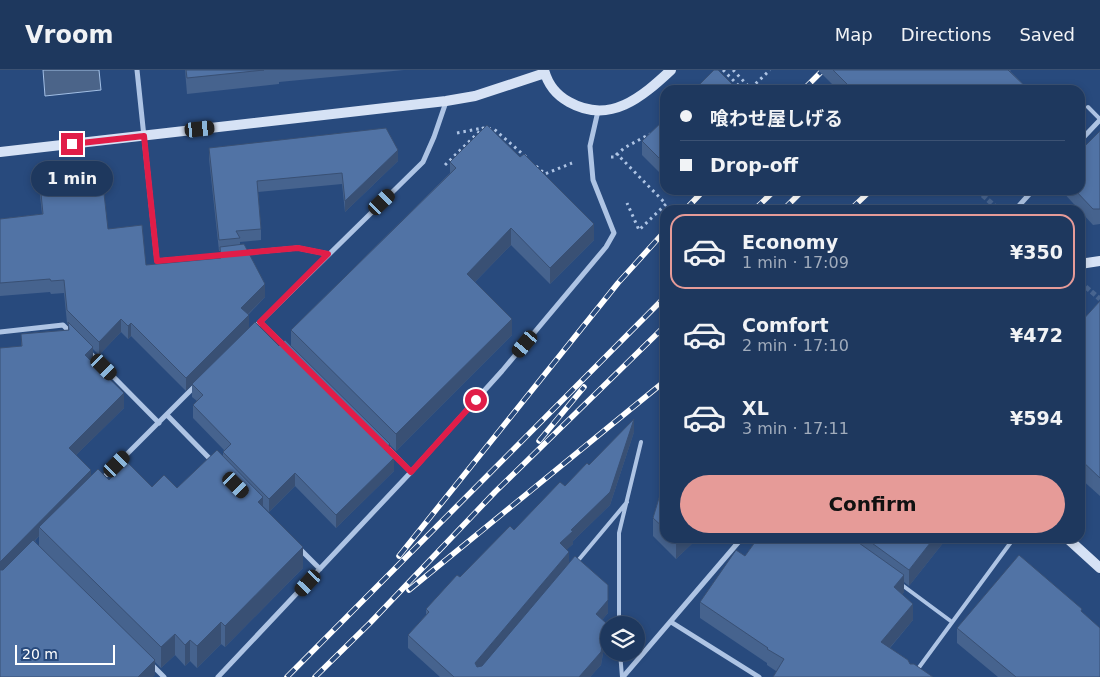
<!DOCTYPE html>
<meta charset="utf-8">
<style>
:root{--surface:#1e385e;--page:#263f64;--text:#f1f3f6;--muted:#a1acbc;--line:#3c5273;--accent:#e69b98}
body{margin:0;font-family:"DejaVu Sans","Noto Sans JP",sans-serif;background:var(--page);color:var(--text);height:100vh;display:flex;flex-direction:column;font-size:19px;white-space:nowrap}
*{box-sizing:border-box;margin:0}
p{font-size:16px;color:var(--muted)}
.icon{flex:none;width:28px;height:28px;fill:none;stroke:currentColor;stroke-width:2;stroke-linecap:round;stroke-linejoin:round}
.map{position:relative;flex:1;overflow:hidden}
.details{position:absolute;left:660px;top:135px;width:425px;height:338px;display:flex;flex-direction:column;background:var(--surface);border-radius:15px;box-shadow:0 2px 8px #0003,0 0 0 1px var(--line)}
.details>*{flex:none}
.hud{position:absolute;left:660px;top:15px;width:425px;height:110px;border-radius:15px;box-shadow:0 2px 8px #0003,0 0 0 1px var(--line);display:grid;align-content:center;height:110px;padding:0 20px;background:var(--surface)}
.buttons{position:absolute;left:600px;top:546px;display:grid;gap:10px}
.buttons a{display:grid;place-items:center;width:45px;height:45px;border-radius:50%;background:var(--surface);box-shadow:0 2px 8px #0003,0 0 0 1px var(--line);font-size:25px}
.scale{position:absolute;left:15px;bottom:12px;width:100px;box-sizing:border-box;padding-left:5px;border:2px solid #fff;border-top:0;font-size:14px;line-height:18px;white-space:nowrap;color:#fff;-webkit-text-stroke:4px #284a7d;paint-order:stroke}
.end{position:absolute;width:22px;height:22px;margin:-11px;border:6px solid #e11d48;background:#fff;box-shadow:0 0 0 2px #fff}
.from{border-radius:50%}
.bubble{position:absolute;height:35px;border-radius:18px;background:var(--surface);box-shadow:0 2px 8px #0003,0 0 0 1px var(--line);font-size:16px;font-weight:700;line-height:35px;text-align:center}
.car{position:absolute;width:15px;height:30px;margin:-15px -8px;border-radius:6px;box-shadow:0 0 4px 1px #0007;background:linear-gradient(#222 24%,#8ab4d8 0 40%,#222 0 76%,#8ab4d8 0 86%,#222 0)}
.hud b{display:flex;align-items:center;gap:18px;height:48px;font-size:19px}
.hud b+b{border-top:1px solid var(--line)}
.hud i{width:12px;height:12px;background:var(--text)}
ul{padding:9px 0 0;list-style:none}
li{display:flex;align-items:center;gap:15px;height:75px;margin:0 10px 8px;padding:0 10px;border:2px solid transparent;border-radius:15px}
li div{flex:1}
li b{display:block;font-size:19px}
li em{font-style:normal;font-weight:700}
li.on{border-color:var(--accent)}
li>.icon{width:45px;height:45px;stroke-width:1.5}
.cta{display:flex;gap:10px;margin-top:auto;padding:10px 20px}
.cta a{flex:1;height:58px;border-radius:30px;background:var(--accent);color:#111;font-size:20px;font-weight:700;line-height:58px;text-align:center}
header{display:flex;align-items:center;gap:30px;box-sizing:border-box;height:70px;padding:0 25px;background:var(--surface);border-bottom:1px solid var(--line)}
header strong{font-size:24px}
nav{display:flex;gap:28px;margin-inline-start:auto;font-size:18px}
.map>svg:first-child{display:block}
.water{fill:#4b6489;stroke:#a2bfe5}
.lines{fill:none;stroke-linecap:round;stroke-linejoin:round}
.street-tunnel{stroke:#486590;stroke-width:5;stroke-dasharray:5 2.5;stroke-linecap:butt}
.path{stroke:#aec4e4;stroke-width:3;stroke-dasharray:2.5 4;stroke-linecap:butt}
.lane{stroke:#aec4e4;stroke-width:4}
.street{stroke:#aec4e4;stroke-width:5}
.secondary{stroke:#d6e2f5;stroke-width:10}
.rail-casing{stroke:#fff;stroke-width:5.5}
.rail{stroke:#284a7d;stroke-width:4;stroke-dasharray:11;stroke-linecap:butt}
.wall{fill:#46638e;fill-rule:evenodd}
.shaded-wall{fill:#395074}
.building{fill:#5173a5;stroke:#395074}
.route{stroke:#e11d48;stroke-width:6}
</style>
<header>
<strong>Vroom</strong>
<nav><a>Map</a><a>Directions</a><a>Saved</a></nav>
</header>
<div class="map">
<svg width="1100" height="607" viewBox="0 0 1100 607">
<rect width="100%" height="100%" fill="#284a7d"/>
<path class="water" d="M43,0H99L101,20L45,26Z"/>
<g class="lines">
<path class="street-tunnel" d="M977,120L999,140
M1074,140L1076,137
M1080,212L1100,229"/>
<path class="path" d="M723,0L743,20
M733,0L752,20
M751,18L770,0
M457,63L483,58
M616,83L666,134L639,160L627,133
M611,87H615L624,78L650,64
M445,95L483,58L494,59L526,87
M536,96L545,104L572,93"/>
<path class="lane" d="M1088,37L1100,49
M576,493L627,432
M902,515L952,552
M619,555V463L641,372
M620,582L622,607
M912,607L1014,468"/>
<path class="street" d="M137,0L157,191L226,185
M1080,71L1100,50
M1015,140L1033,120
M242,183L298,178L328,184
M260,252L285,276
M254,258L423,92L434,67L446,32
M0,262L63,255L71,263
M89,282L159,353
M167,345L212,391
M385,375L411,402
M101,410L196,315
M299,478L320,499
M671,552L759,607
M151,594L164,607
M218,607L411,402L502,301L606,177L614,163L593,110L590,76L598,41
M623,607L742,468"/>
<path class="secondary" d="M544,0C548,15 556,25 569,32C610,55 642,27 671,0
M0,82L446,31L475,26L545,3
M1080,194L1100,191
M1067,468L1100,498"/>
<defs>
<path id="rail" d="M803,20L823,0
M685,140L704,120
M754,140L775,120
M783,140L803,120
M850,140L871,120
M539,371L584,317
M399,486L618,213L665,161
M409,520L665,311
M287,607L665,227
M315,607L370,553L495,422L665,256"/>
</defs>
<use href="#rail" class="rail-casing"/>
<use href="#rail" class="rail"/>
</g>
<path class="wall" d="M185,0H404L279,12V14L187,24Z
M818,0H1011L1010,1L1029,20H838Z
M665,49V108L642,85V71Z
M1100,61V154L1093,155L1061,120H1080L1086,75Z
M209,78L398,91L345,142L342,114L258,122L261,159V170L240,172V175L265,227L248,245L249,258L279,276H291V260L450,103V92L594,170L550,214L511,175L475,212L512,265L396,381L390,375V384L394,401L336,458L295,416L269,442L263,436V438L303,498L225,577L221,574L197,598L190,591L185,596L175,585L161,598L155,592V605L0,607L21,276V264L68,260V254L67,253L64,223L51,224L50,222L0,226V149L42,144L40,126V113L108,159L146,195L220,188V181H219L209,89ZM121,262L128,269L131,266L186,321L192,314V327L197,331L193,335V348L224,380L223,382V386L177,418L152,417L109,410L91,405L76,385L124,338L92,292L93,279L99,285ZM39,466V476L35,471Z
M1100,231V426L1080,408V253Z
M634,362L610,435L573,471V474L567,479L569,493L608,543L602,550L606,566L601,595L590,607H440L408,578V565L426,545V539L460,507L514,460L589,395Z
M665,408V468H698L676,489L653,466V448Z
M758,468H947L909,516L904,512V522L902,524L913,550L890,578L776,601L767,595V593L700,548V532L745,486Z
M1082,542L1100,607H998L957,573V558Z"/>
<path class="shaded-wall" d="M398,80V91L345,142V131Z
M594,154V170L550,214V198Z
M511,158V175L467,220V204Z
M265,214V227L241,251V238Z
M249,245V258L186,321V308Z
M121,249V262L99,285V272Z
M512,249V265L396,381V364Z
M131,253V266L128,269V256Z
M93,277V291L85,299V285Z
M124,323V338L69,392V378Z
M634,349V362L610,435L573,471V474L560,486V473Z
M390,374V387L384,379Z
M394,388V401L336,458V445Z
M91,400V414L39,457V466L0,506V492Z
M295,403V416L269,442V429Z
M263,427V448L258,432Z
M680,468H698L676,489V471Z
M934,468H947L909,516V500Z
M303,477V498L225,577V556Z
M569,482V494L475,606V593Z
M904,505V522L894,534V517Z
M608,530V543L596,557V544Z
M913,534V550L881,588V572Z
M221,552V574L197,598V576Z
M606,553V566L601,595L590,607H579Z
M175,564V585L161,598V577Z
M190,570V591L185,596V575Z
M155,590V605L153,607H138Z"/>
<path class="building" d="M186,0H264L187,8Z
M714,0H718L738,20H694Z
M833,0H1008L1029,20H853Z
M665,49V94L642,71Z
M487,55L520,87L524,84L594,154L550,198L511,158L467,204L512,249L396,364L291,260L456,98L450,92Z
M386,58L398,80L345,131L342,103L257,111L261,159L236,161L240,168L219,170L209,78Z
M1100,61V139H1093L1075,120H1080V69L1086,75Z
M102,106L108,159L142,155L146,195L221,188L220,177L244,174L265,214L241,238L249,245L186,308L131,253L128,256L121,249L99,272L67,240L64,210L51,211L50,209L0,213V149L43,144L40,113Z
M1100,231V408L1080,389V253Z
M68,252L93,277L85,285L124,323L69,378L91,400L0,492V278L22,276L21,264L69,260Z
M255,252L279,276L285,270L390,374L384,379L394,388L336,445L295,403L269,429L223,382L231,374L193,335L203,325L192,314Z
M634,349L610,422L571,460L573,461L560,473L569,482L475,593L477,597L482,596L575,486L608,515V530L596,544L606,553L601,582L579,607H454L408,565L429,542L426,539L457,505L460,507L510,456L514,460L560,412L565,416L587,393L589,395Z
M217,380L263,427L258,432L303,477L225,556L221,552L197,576L190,570L185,575L175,564L161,577L39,457L98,399L109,410L127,392L152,417L164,405L177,418Z
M665,408V459L653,448Z
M673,468H680L676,471Z
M758,468H852L904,505L894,517L913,534L881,572L908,590L910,594H914L933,607H773L784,589L767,579L768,578L700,532L736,480L745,486Z
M865,468H934L909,500Z
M33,470L155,590L138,607H0V500H3Z
M1019,485L1082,539L1081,541L1100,558V607H1016L957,558Z"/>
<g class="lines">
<path class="route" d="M72,74L144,66L157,191L298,178L328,184L260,252L411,402L476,330"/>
</g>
</svg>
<div class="buttons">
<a><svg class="icon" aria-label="layers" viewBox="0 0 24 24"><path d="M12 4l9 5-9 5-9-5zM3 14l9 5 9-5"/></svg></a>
</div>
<div class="scale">20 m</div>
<i class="end from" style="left:476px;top:330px"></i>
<i class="end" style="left:72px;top:74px"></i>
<div class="bubble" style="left:31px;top:91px;width:82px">1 min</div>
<i class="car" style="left:200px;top:59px;rotate:84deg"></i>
<i class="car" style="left:382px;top:132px;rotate:46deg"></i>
<i class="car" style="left:525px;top:274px;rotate:220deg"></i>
<i class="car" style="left:104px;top:297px;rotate:135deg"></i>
<i class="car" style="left:117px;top:394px;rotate:45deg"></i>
<i class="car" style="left:236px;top:415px;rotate:135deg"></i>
<i class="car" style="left:308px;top:513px;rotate:223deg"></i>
<div class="hud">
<b><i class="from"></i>喰わせ屋しげる</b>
<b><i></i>Drop-off</b>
</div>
<section class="details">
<ul>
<li class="on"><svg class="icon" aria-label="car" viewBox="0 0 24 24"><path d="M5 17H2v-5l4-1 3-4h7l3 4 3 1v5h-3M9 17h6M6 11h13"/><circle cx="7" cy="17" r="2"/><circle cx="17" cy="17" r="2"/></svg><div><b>Economy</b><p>1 min · 17:09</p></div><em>¥350</em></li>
<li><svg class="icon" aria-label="car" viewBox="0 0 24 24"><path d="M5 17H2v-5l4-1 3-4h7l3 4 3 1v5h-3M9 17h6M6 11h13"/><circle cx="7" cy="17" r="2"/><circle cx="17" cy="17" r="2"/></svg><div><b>Comfort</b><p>2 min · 17:10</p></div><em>¥472</em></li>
<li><svg class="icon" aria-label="car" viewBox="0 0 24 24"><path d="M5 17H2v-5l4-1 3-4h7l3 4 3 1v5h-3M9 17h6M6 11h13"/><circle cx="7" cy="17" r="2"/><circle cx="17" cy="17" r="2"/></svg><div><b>XL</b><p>3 min · 17:11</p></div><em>¥594</em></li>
</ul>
<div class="cta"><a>Confirm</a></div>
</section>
</div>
